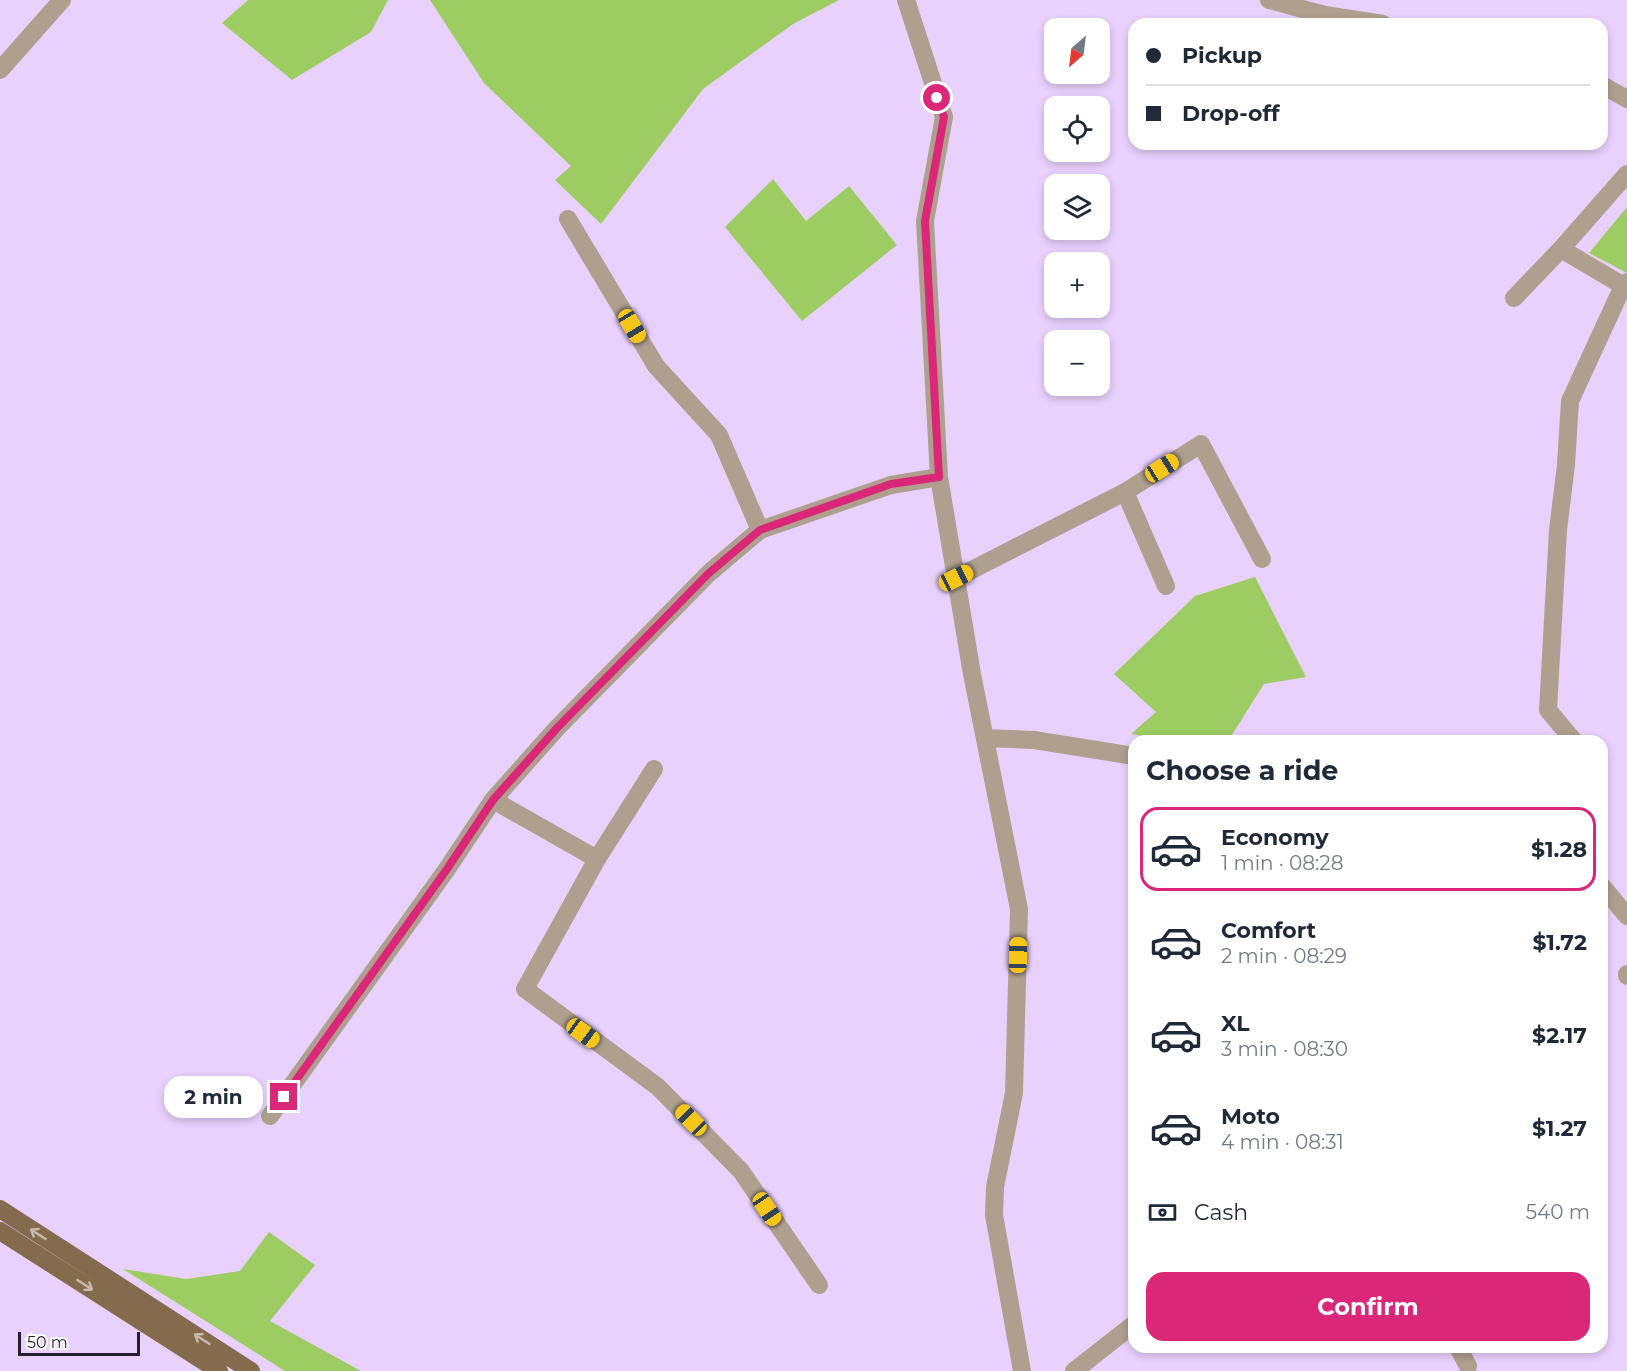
<!DOCTYPE html>
<meta charset="utf-8">
<style>
:root{--surface:#fff;--page:#f6f6f7;--text:#1f2937;--muted:#747a83;--line:#e0e1e3;--accent:#db2777}
body{margin:0;font-family:Montserrat,sans-serif;background:var(--page);color:var(--text);height:100vh;display:flex;flex-direction:column;font-size:22px;white-space:nowrap}
*{box-sizing:border-box;margin:0}
p{font-size:20px;color:var(--muted)}
.icon{flex:none;width:33px;height:33px;fill:none;stroke:currentColor;stroke-width:2;stroke-linecap:round;stroke-linejoin:round}
.map{position:relative;flex:1;overflow:hidden}
.drawer{position:absolute;left:1128px;top:735px;width:480px;height:618px;display:flex;flex-direction:column;background:var(--surface);border-radius:18px;box-shadow:0 3px 9px #0003}
.drawer>*{flex:none}
.hud{position:absolute;left:1128px;top:18px;width:480px;height:132px;border-radius:18px;box-shadow:0 3px 9px #0003;display:grid;align-content:center;height:132px;padding:0 18px;background:var(--surface)}
.needle{width:39px;rotate:208deg}
.buttons{position:absolute;left:1044px;top:18px;display:grid;gap:12px}
.buttons a{display:grid;place-items:center;width:66px;height:66px;border-radius:12px;background:var(--surface);box-shadow:0 3px 9px #0003;font-size:30px}
.scale{position:absolute;left:18px;bottom:15px;width:122px;box-sizing:border-box;padding-left:6px;border:3px solid #261e2e;border-top:0;font-size:16px;line-height:21px;white-space:nowrap;color:#261e2e;-webkit-text-stroke:4px #fdfdfd;paint-order:stroke}
.end{position:absolute;width:27px;height:27px;margin:-14px;border:8px solid #db2777;background:#fff;box-shadow:0 0 0 3px #fff}
.from{border-radius:50%}
.bubble{position:absolute;height:42px;border-radius:18px;background:var(--surface);box-shadow:0 3px 9px #0003;font-size:20px;font-weight:700;line-height:42px;text-align:center}
.car{position:absolute;width:18px;height:36px;margin:-18px -9px;border-radius:8px;box-shadow:0 0 4px 2px #0007;background:linear-gradient(#f5c518 24%,#345 0 40%,#f5c518 0 76%,#345 0 86%,#f5c518 0)}
.hud b{display:flex;align-items:center;gap:21px;height:57px;font-size:22px}
.hud b+b{border-top:2px solid var(--line)}
.hud i{width:15px;height:15px;background:var(--text)}
ul{padding:0;list-style:none}
li{display:flex;align-items:center;gap:18px;height:84px;margin:0 12px 9px;padding:0 6px;border:3px solid transparent;border-radius:18px}
li div{flex:1}
li b{display:block;font-size:22px}
li em{font-style:normal;font-weight:700}
li.on{border-color:var(--accent)}
li>.icon{width:54px;height:54px;stroke-width:1.5}
h2{padding:0 18px;font-size:27px;line-height:72px}
.pay{display:flex;align-items:center;gap:15px;height:66px;padding:0 18px;font-size:22px}
.pay p{margin-inline-start:auto}
.cta{display:flex;gap:12px;margin-top:auto;padding:12px 18px}
.cta a{flex:1;height:69px;border-radius:18px;background:var(--accent);color:#fff;font-size:24px;font-weight:700;line-height:69px;text-align:center}
.map>svg:first-child{display:block}
.green{fill:#9ccc62}
.lines{fill:none;stroke-linecap:round;stroke-linejoin:round}
.street{stroke:#ae9f8e;stroke-width:18}
.primary{stroke:#856b4d;stroke-width:18}
.oneway{stroke:#c7bbae}
.route{stroke:#db2777;stroke-width:8}
</style>
<div class="map">
<svg width="1627" height="1371" viewBox="0 0 1627 1371">
<rect width="100%" height="100%" fill="#e9d1fd"/>
<path class="green" d="M248,0H388L371,32L292,80L222,23Z
M430,0H839L793,24L703,89L601,224L555,180L571,166L484,83Z
M773,179L806,221L849,186L897,245L802,321L725,227Z
M1627,207V273L1589,253Z
M1255,577L1306,677L1264,684L1228,741H1176L1131,734L1156,712L1114,674L1195,596Z
M269,1232L315,1265L270,1321L361,1371H285L123,1269L186,1279L240,1271Z"/>
<g class="lines">
<path class="street" d="M906,0L944,117L925,221L939,477L972,674L1019,909L1014,1093L995,1187L994,1215L1022,1371
M1269,0L1325,15L1383,24
M0,70L62,0
M1602,85L1627,99
M568,219L656,366L719,435L760,530
M1561,249L1627,174
M1514,298L1561,249L1627,288
M1125,492L1166,586
M956,578L1125,492L1201,444L1262,559
M985,738L1034,740L1134,756
M1574,741L1548,710L1558,530L1566,465L1570,401L1623,286L1627,282
M654,769L597,859L525,989L658,1087L741,1171L819,1285
M493,800L597,859
M1602,886L1627,916
M1627,974V976
M270,1116L447,869L493,800L557,728L709,573L760,530L891,485L939,477
M1458,1347L1468,1366
M1074,1371L1134,1324"/>
<path class="primary" d="M0,1209L251,1371
M0,1231L219,1371"/>
</g>
<defs><path id="oneway-shaft" d="M-6 0H5M1.5-3L5.5 0L1.5 3" fill="none" stroke-width="1.6" stroke-linecap="round" stroke-linejoin="round" transform="scale(1.5)"/></defs>
<g class="oneway">
<use href="#oneway-shaft" transform="translate(38 1234) rotate(-147)"/>
<use href="#oneway-shaft" transform="translate(85 1285) rotate(33)"/>
<use href="#oneway-shaft" transform="translate(202 1339) rotate(-147)"/>
</g>
<g class="lines">
<path class="route" d="M284,1097L447,869L493,800L557,728L709,573L760,530L891,484L939,477L925,221L944,117L937,98"/>
</g>
</svg>
<div class="buttons">
<a><svg class="needle" viewBox="-14 -14 28 28"><path d="M0-13l5 13h-10z" fill="#e53935"/><path d="M0 13l5-13h-10z" fill="#747a83"/></svg></a>
<a><svg class="icon" aria-label="locate" viewBox="0 0 24 24"><circle cx="12" cy="12" r="6"/><path d="M12 2v4M12 18v4M2 12h4M18 12h4"/></svg></a>
<a><svg class="icon" aria-label="layers" viewBox="0 0 24 24"><path d="M12 4l9 5-9 5-9-5zM3 14l9 5 9-5"/></svg></a>
<a>+</a>
<a>−</a>
</div>
<div class="scale">50 m</div>
<i class="end from" style="left:937px;top:98px"></i>
<i class="end" style="left:284px;top:1097px"></i>
<div class="bubble" style="left:164px;top:1076px;width:99px">2 min</div>
<i class="car" style="left:632px;top:326px;rotate:149deg"></i>
<i class="car" style="left:1162px;top:468px;rotate:58deg"></i>
<i class="car" style="left:956px;top:578px;rotate:64deg"></i>
<i class="car" style="left:1018px;top:955px;rotate:1deg"></i>
<i class="car" style="left:583px;top:1033px;rotate:126deg"></i>
<i class="car" style="left:691px;top:1120px;rotate:315deg"></i>
<i class="car" style="left:767px;top:1209px;rotate:146deg"></i>
<div class="hud">
<b><i class="from"></i>Pickup</b>
<b><i></i>Drop-off</b>
</div>
<section class="drawer">
<h2>Choose a ride</h2>
<ul>
<li class="on"><svg class="icon" aria-label="car" viewBox="0 0 24 24"><path d="M5 17H2v-5l4-1 3-4h7l3 4 3 1v5h-3M9 17h6M6 11h13"/><circle cx="7" cy="17" r="2"/><circle cx="17" cy="17" r="2"/></svg><div><b>Economy</b><p>1 min · 08:28</p></div><em>$1.28</em></li>
<li><svg class="icon" aria-label="car" viewBox="0 0 24 24"><path d="M5 17H2v-5l4-1 3-4h7l3 4 3 1v5h-3M9 17h6M6 11h13"/><circle cx="7" cy="17" r="2"/><circle cx="17" cy="17" r="2"/></svg><div><b>Comfort</b><p>2 min · 08:29</p></div><em>$1.72</em></li>
<li><svg class="icon" aria-label="car" viewBox="0 0 24 24"><path d="M5 17H2v-5l4-1 3-4h7l3 4 3 1v5h-3M9 17h6M6 11h13"/><circle cx="7" cy="17" r="2"/><circle cx="17" cy="17" r="2"/></svg><div><b>XL</b><p>3 min · 08:30</p></div><em>$2.17</em></li>
<li><svg class="icon" aria-label="car" viewBox="0 0 24 24"><path d="M5 17H2v-5l4-1 3-4h7l3 4 3 1v5h-3M9 17h6M6 11h13"/><circle cx="7" cy="17" r="2"/><circle cx="17" cy="17" r="2"/></svg><div><b>Moto</b><p>4 min · 08:31</p></div><em>$1.27</em></li>
</ul>
<div class="pay"><svg class="icon" aria-label="cash" viewBox="0 0 24 24"><path d="M3 7h18v10H3z"/><circle cx="12" cy="12" r="2"/></svg>Cash<p>540 m</p></div>
<div class="cta"><a>Confirm</a></div>
</section>
</div>
